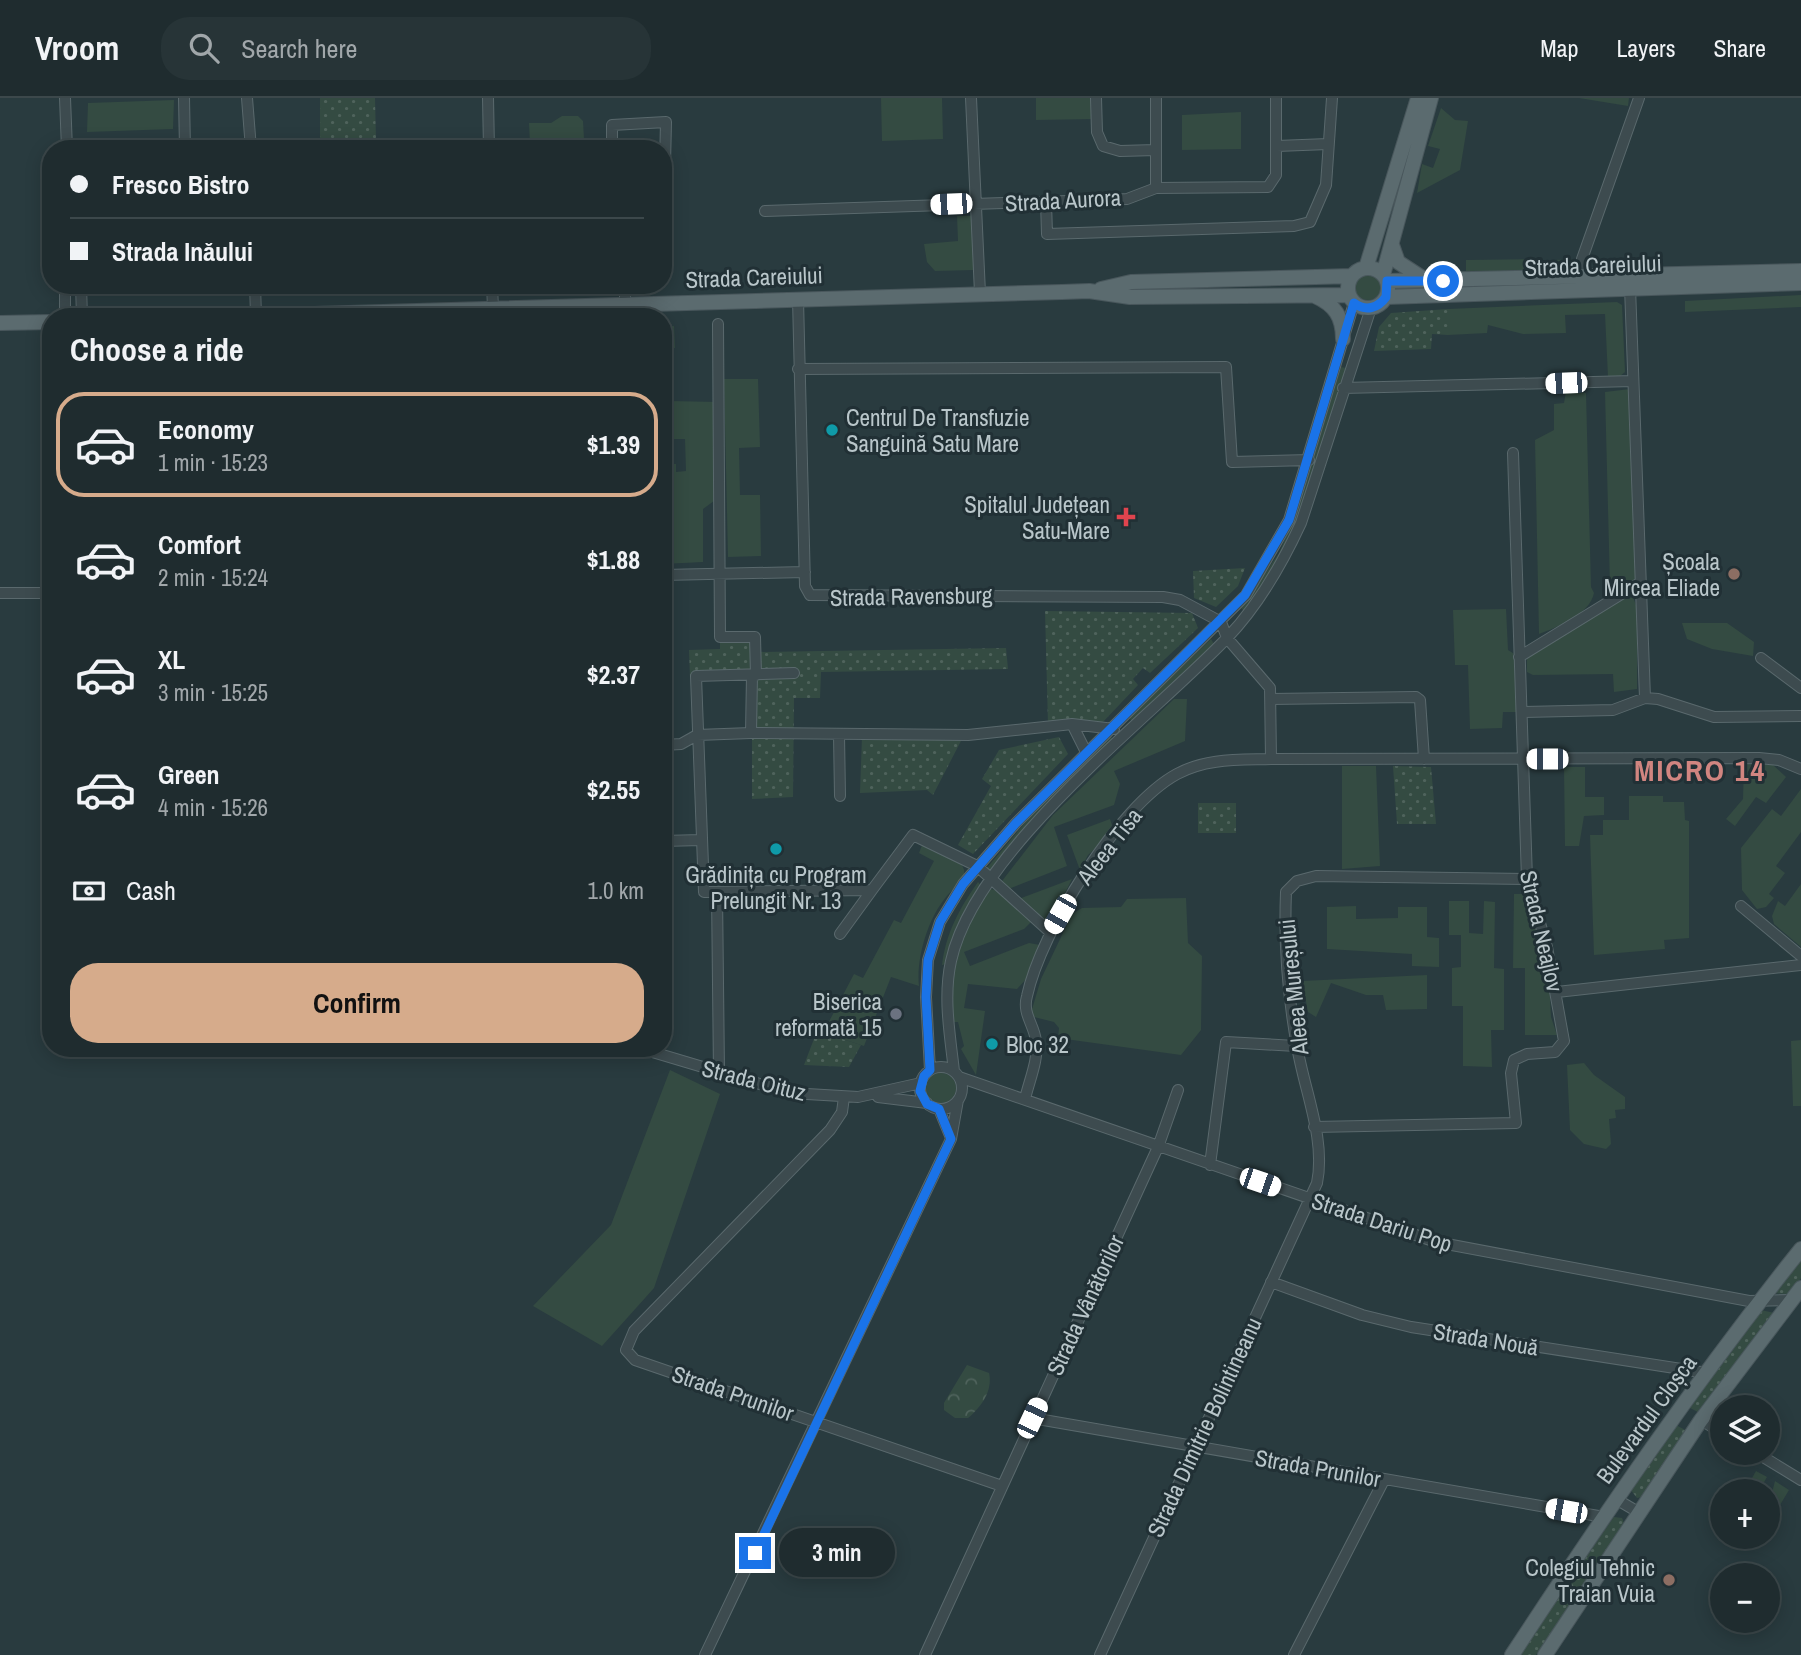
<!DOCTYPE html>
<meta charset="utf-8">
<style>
:root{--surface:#1f2c2f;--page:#273437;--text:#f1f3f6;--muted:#a1a7aa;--line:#3c484b;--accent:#d6ab8b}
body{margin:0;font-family:"Archivo Narrow",sans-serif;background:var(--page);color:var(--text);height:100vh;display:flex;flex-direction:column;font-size:26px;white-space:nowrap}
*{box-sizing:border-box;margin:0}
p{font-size:23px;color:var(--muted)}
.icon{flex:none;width:38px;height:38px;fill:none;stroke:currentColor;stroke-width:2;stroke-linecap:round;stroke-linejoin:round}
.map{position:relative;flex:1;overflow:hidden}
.side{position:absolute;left:42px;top:210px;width:630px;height:749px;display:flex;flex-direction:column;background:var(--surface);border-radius:28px;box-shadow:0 4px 18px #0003,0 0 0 2px var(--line)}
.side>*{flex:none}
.banner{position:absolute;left:42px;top:42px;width:630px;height:154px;border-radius:28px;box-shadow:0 4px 18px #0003,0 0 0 2px var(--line);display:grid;align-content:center;height:154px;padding:0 28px;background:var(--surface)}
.buttons{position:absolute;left:1710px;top:1297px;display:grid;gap:14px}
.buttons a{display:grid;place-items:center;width:70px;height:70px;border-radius:50%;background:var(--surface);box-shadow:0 4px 18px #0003,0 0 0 2px var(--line);font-size:35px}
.end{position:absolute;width:32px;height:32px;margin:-16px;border:9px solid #1a73e8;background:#fff;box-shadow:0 0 0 4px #fff}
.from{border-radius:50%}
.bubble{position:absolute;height:49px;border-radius:24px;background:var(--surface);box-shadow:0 4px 18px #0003,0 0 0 2px var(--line);font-size:23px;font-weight:800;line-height:49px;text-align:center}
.car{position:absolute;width:21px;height:42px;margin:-21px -10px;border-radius:9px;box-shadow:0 0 5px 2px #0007;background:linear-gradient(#fff 24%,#345 0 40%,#fff 0 76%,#345 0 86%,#fff 0)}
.banner b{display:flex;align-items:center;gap:24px;height:66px;font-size:26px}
.banner b+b{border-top:2px solid var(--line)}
.banner i{width:18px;height:18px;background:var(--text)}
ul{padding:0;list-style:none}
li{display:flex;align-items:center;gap:21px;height:105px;margin:0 14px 10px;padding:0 14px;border:4px solid transparent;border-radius:28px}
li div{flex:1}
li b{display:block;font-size:26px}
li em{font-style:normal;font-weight:800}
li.on{border-color:var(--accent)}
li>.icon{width:63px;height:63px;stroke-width:1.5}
h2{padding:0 28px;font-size:32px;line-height:84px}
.pay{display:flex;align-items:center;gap:18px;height:77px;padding:0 28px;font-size:26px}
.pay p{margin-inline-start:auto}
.action{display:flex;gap:14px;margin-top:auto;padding:14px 28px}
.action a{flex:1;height:80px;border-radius:28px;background:var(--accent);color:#111;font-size:28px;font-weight:800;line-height:80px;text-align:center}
header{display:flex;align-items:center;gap:42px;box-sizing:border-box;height:98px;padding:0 35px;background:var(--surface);border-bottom:2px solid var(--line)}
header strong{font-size:33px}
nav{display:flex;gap:38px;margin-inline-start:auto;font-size:24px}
.search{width:490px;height:63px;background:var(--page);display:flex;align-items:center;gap:18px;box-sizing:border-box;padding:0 24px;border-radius:28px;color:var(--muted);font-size:26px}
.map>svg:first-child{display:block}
.grass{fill:#344b42}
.forest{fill:url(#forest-crowns)}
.park{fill:url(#park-dots)}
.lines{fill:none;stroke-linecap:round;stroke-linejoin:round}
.minor-casing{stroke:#5a696d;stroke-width:12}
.major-casing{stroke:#49575c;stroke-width:16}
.minor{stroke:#3d4b4f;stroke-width:10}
.major{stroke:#5b6b6f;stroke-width:14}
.route{stroke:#1a73e8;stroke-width:9}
.culture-dot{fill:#0f9aa8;stroke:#213035;stroke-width:2.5}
.health-dot{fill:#e0444e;stroke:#213035;stroke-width:2.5}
.education-dot{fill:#8d6e63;stroke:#213035;stroke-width:2.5}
.worship-dot{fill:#6b7280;stroke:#213035;stroke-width:2.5}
.labels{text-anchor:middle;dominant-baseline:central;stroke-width:6;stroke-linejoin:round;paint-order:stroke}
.street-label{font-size:23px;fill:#b9c6ca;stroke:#213035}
.poi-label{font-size:23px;fill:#b9c6ca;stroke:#213035;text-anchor:end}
.district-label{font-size:30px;font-weight:bold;letter-spacing:2px;fill:#d18580;stroke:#213035}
</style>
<header>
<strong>Vroom</strong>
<div class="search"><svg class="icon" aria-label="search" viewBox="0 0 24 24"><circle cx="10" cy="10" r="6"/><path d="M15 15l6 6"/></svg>Search here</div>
<nav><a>Map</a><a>Layers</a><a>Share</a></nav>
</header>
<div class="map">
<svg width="1801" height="1557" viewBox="0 0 1801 1557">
<defs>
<pattern id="forest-crowns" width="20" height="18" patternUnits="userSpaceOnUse" patternTransform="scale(1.75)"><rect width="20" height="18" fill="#344b42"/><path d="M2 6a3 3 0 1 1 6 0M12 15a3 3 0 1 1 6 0" fill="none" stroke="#4f635c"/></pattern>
<pattern id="park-dots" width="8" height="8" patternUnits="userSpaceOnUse" patternTransform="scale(1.75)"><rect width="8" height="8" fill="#344b42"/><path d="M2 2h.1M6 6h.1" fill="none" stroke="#4f635c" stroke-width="1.8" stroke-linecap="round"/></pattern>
</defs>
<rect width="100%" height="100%" fill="#293b3f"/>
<path class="grass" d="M881,0H942L943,41L882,43Z
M1036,0H1093L1094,21L1036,22Z
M1579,0H1629L1628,8Z
M174,2L173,31L87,34L88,5Z
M1441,10L1455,22L1468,23L1460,72L1417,95L1422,66L1433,70L1440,51L1428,48Z
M1241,14V51L1182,52V17Z
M562,18H578L583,23L584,41L581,45L530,46L529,25H551Z
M957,118H972L974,172L935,173L927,164L924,146L958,143Z
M1536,161L1537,173L1425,180V174L1466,173V162Z
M1577,161L1573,173L1558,172L1555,169V162Z
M1355 189a13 13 0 1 1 26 0a13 13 0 1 1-26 0Z
M1801,197V209L1685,214V203Z
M1617,204L1622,207L1625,274L1619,279H1608L1605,216L1565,217L1566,235L1523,236L1488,227L1487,235L1448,237V211Z
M674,228L675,250H671V256L667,257L669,303L718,304V400L703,411V464L663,466V366H676V374L686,373L685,341H673V349L664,350L663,229Z
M1341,269L1346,270L1300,422L1268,481L1245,514L1241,510L1279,455L1298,411Z
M724,281H758L760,349L739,350L740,397H760L761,458L728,459Z
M1630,291L1636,480C1628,486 1620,492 1610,488L1605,294Z
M1566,293L1586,295L1591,489L1594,495C1590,516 1558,529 1539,536L1535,342L1554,332V306L1564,305Z
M1623,496L1633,499L1637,510V591L1614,594L1613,576L1533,577L1527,574V555Z
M1506,511L1508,552L1519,559L1522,614H1503L1502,630L1470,631L1468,567H1455L1453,512Z
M1682,525H1727L1754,544L1753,558L1712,551L1687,541Z
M1211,541L1214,546L1132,624L1129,619Z
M1174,601H1187L1185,643L1114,673L1120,686L1114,707L1054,729L1067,768L1011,790L1016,802L1072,781L1049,827L1036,819L1024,831L964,854L970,868L1029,845L1040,847L1029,878L1017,891L968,886L964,910L985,913L976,977L961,951L964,948L958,924H949L951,862L986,790L1005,794L1013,799L1002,783L1053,717Z
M1110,638L1113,641L991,774L986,771L1039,708Z
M1744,666L1773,667L1786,679L1766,705L1756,699L1735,728L1726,721L1743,701Z
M1342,668H1376L1380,768L1342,771Z
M1564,669H1585V699H1604V717L1584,718L1579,748H1565Z
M1801,691V734L1776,768L1785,775L1769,796L1774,800L1766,809L1757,811L1742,792L1741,750L1772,711L1781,718Z
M1629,698H1663V704H1684L1685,722L1689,723V840L1664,842L1665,851L1594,857L1590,737H1603V722H1629Z
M1110,721L1114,733L1088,757L1080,772L1067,737Z
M924,742L961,766C963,769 965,772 964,776C961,786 948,795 943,803C927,824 916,862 919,888L891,879L864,948L823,935L854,876L863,880L894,822L901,825L934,763L919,755Z
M978,784L983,789L959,826L946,866L942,867C946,835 959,811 978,784Z
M1801,786V849L1774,826L1772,818L1778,803L1785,808Z
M1514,796H1528L1549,880L1551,919L1557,937H1525V870H1513Z
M1186,800L1188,845L1202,858L1201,932L1181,957L1058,940L1059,930L1054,924L1030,918L1041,881L1072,816L1082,810L1121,809L1127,801Z
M1449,803H1469V835L1483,836L1484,803L1495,804L1494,870L1504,871V932H1491L1492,969L1463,968V908H1452V870L1461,869V837H1449Z
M1356,808V821L1398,820V809H1427V839L1439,840V869L1412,868V856L1327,851V809Z
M1427,877V911L1386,912L1383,897H1366L1331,885L1316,919L1308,914L1302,883Z
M1801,942V1008H1793L1791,943Z
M1584,965L1594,977L1625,999V1011L1615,1012L1616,1020L1609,1021L1611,1046L1606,1051L1584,1046L1570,1032L1567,967Z
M670,972L720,996L654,1190L602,1248L533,1208L611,1127Z
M926 990a15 15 0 1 1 30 0a15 15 0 1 1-30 0Z
M1756,1373L1767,1379L1759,1393L1747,1389Z
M1775,1383L1789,1392L1780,1407L1771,1399Z"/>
<path class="forest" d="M967,1267L989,1275C993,1293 981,1309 968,1320H955L944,1312V1305Z"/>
<path class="park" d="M320,0H375L376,42L320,43Z
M1448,211V237L1432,236L1431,251L1374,253L1379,229L1391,215Z
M1245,470L1238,488L1216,509L1194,500L1193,473Z
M1045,513L1192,515L1198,530L1150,575L1143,570L1133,581L1138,587L1102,625L1048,627Z
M720,539H755L756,554L1006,550L1008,571L821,574L820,600H794L793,699L752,701V577L690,578L689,552L720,551Z
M862,639H963L933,697L927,692L860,695Z
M1059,639L1068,656L973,756L958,747L991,688L982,681L999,652Z
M1393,668L1431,669L1436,726H1397Z
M1236,705V735H1198V705Z
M817,933L861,947L849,969L804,967Z
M1801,1153V1180L1790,1196L1769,1195Z
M1756,1211L1779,1216L1700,1315L1686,1308Z
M1674,1326L1687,1333L1642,1399L1637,1400L1630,1391Z
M1614,1419L1622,1420L1624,1425L1536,1557H1518Z"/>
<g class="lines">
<defs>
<path id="minor" d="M65,0L67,51
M184,0L185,51
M247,0L251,51
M488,0L489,51
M971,0L980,195
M1096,0L1097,34L1103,48L1120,53L1156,52
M1277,48L1328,46
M612,51V27L666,24L663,151
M1156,90V0
M1046,104L1047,136L1294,128L1310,124L1326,87L1332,0
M765,113L1127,101L1156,90L1268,89L1276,77V0
M1581,178L1582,161L1639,0
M65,187V219
M81,187L82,219
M255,187L256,217
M492,187L493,210
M625,187V206
M1630,189L1645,600
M798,201L805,488L810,497L1163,499L1180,502L1221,524L1227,540L1270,590L1271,661
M718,226L720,539H755L756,577
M798,271L1226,269L1232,364L1309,362
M1343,290L1633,283
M663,477L805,474
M0,495H51
M1519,559L1641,484
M1761,560L1801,590
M794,575L696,578L704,794L872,792L913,737L977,768L1050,834
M1271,601L1416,599L1420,602L1424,661
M1522,614L1613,612L1645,600L1658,601L1714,619L1801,618
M1072,626L1086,654
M751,635L752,577
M839,637L840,698
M663,647L681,646L697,637L751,635L968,637L1072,626L1114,631
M663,743L701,742
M717,795L719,975
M1741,808L1801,858
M840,836L872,792
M1557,894L1801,867
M639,950L790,995L858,999L921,985
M920 990a21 21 0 1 1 42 0a21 21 0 1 1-42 0Z
M930,972L926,899L928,862L940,824L963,786L1016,725L1246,497L1289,422L1354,205
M954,973C950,937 943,899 951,863C975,752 1149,621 1227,540C1258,508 1282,466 1301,425L1371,210
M959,979L1436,1144L1749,1203L1792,1202
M844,999L842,1014L830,1032L634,1233L626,1252L635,1262L1002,1388
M878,999L927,1005
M1025,1001C1029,983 1039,961 1036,943C1034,926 1022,916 1027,898C1041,833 1118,708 1177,676C1206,660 1239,662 1271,661L1759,660L1779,662L1801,671
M939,1011L951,1040
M1314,1029L1516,1025L1511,975L1514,962L1527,956L1555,954L1564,943L1547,849L1527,781L1513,355
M1210,1067L1226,944L1296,948
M1271,1184L1362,1217L1411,1229L1707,1275
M1032,1320L1604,1419
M1701,1322L1722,1335
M1755,1354L1801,1382
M1616,1401L1638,1414
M705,1557L951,1041L958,1002
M925,1557L1158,1049L1178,992
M1100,1557L1317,1085C1326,1041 1304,992 1297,948C1288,899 1284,844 1286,794L1297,783L1316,778L1527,781
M1294,1557L1384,1382"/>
<path id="major" d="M1392,147L1398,164L1424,181
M1348 190a20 20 0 1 1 40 0a20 20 0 1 1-40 0Z
M1366,170L1418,0
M1383,177L1431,0
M1387,183L1801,173
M1101,191L1131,184L1352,178
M1315,198C1335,207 1343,219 1343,241
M1386,199L1801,185
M211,219L1062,194L1089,193L1130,199L1349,197
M0,225L51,224
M1512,1557C1603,1418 1697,1281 1801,1151
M1545,1557L1701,1322L1801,1190"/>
</defs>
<use href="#minor" class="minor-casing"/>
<use href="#major" class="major-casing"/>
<use href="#minor" class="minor"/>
<use href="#major" class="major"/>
</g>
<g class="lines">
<path class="route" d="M755,1455L951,1041L939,1011L927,1006L920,993L924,978L930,972L926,899L928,862L940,824L963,786L1016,725L1245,497L1289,422L1354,205C1366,214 1378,210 1386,199L1387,183H1443"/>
</g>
<g class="culture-dot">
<circle cx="832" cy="332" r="7"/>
<circle cx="776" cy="751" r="7"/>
<circle cx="992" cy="946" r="7"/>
</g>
<path class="health-dot" d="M1122.5 408.5h7v7h7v7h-7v7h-7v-7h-7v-7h7z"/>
<g class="education-dot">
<circle cx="1734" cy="476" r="7"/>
<circle cx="1669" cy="1482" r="7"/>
</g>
<circle class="worship-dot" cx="896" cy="916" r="7"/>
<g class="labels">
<g class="street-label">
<text transform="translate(1063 102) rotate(-3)">Strada Aurora</text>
<text transform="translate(1593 167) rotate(-2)">Strada Careiului</text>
<text transform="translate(754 179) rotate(-2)">Strada Careiului</text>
<text transform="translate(911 498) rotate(-1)">Strada Ravensburg</text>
<text transform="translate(1109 748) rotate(-52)">Aleea Tisa</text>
<text transform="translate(1542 833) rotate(77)">Strada Neajlov</text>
<text transform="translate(1293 889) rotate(-96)">Aleea Mureșului</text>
<text transform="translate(754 982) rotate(14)">Strada Oituz</text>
<text transform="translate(1382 1124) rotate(18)">Strada Dariu Pop</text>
<text transform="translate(1085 1207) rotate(-65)">Strada Vânătorilor</text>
<text transform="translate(1486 1241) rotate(9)">Strada Nouă</text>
<text transform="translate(733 1295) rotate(19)">Strada Prunilor</text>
<text transform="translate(1646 1321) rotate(-54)">Bulevardul Cloșca</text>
<text transform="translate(1204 1329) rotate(-65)">Strada Dimitrie Bolintineanu</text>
<text transform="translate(1318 1370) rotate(10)">Strada Prunilor</text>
</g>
<g class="poi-label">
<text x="846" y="319" text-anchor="start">Centrul De Transfuzie<tspan x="846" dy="26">Sanguină Satu Mare</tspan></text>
<text x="1110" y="406">Spitalul Județean<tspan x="1110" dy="26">Satu-Mare</tspan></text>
<text x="1720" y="463">Școala<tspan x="1720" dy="26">Mircea Eliade</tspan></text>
<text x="776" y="776" text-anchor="middle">Grădinița cu Program<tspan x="776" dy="26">Prelungit Nr. 13</tspan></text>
<text x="882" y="903">Biserica<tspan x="882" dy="26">reformată 15</tspan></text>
<text x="1006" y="946" text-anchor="start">Bloc 32</text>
<text x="1655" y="1469">Colegiul Tehnic<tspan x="1655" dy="26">Traian Vuia</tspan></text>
</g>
<g class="district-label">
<text x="1700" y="672">MICRO 14</text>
</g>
</g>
</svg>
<div class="buttons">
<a><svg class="icon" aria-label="layers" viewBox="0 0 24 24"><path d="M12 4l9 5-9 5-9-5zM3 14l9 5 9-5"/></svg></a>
<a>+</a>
<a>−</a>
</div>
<i class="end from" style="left:1443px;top:183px"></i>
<i class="end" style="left:755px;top:1455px"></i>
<div class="bubble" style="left:779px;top:1430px;width:116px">3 min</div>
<i class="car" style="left:951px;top:106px;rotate:268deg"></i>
<i class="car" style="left:1566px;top:285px;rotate:268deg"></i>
<i class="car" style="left:1547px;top:661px;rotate:270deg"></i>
<i class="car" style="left:1060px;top:816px;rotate:210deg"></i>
<i class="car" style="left:1260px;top:1084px;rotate:109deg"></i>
<i class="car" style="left:1032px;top:1320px;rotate:25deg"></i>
<i class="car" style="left:1566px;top:1413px;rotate:280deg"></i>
<div class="banner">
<b><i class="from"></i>Fresco Bistro</b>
<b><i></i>Strada Inăului</b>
</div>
<section class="side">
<h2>Choose a ride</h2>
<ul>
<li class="on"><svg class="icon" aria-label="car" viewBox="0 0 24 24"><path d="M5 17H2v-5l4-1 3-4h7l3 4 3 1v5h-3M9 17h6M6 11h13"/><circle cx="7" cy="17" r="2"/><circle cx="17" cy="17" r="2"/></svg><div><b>Economy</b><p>1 min · 15:23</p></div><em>$1.39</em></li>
<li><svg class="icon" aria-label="car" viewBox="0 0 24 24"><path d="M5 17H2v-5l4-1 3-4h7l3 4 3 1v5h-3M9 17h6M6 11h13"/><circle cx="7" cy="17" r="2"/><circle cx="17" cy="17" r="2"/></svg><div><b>Comfort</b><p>2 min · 15:24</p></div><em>$1.88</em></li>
<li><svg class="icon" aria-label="car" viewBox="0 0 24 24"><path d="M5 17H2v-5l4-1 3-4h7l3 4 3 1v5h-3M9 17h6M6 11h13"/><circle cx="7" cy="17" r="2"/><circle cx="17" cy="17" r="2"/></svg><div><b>XL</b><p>3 min · 15:25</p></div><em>$2.37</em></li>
<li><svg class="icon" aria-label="car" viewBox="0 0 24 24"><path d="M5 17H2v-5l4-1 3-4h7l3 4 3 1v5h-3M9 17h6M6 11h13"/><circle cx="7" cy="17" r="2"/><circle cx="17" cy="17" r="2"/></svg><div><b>Green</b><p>4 min · 15:26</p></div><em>$2.55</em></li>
</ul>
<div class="pay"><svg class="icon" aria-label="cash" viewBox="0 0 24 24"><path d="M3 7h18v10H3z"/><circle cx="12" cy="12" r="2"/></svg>Cash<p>1.0 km</p></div>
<div class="action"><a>Confirm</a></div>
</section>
</div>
